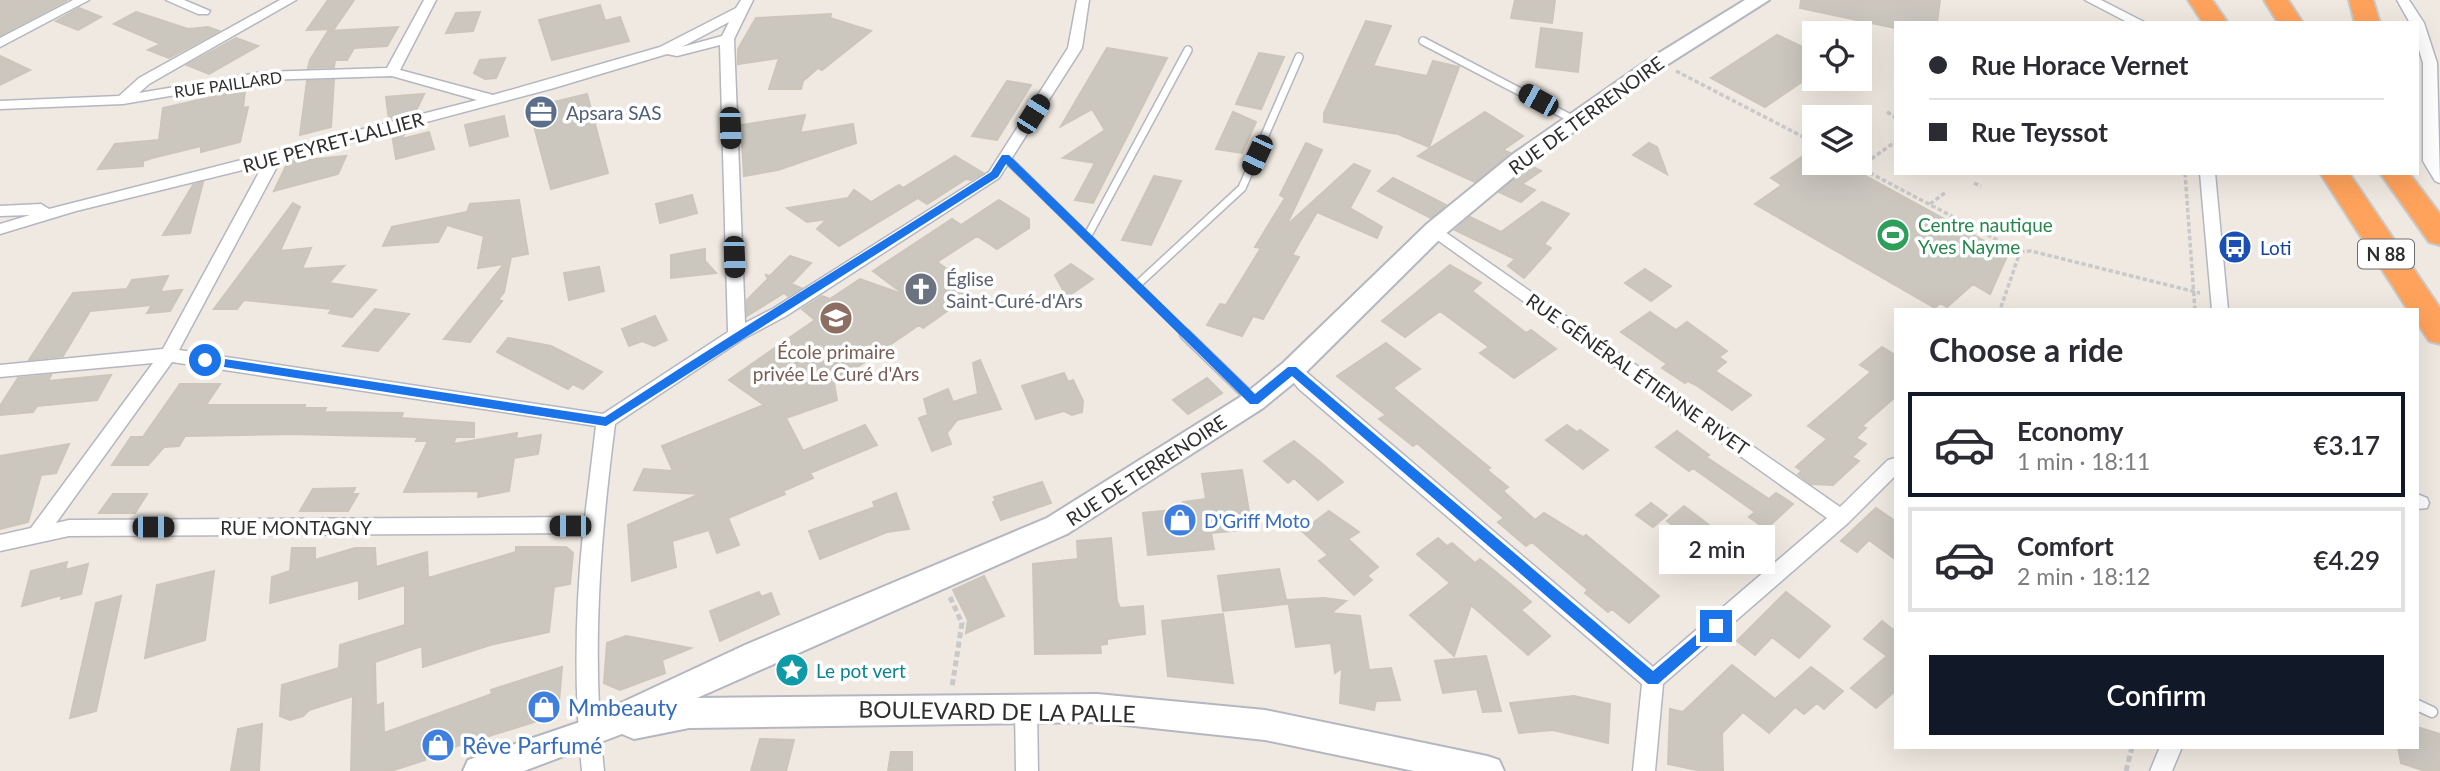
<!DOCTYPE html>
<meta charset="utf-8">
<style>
:root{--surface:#fff;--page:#f7f7f7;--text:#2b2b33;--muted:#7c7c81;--line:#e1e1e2;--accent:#111827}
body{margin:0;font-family:Lato,sans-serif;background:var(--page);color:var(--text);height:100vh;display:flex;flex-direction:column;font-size:26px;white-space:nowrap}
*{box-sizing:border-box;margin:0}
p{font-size:23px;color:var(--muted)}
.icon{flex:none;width:38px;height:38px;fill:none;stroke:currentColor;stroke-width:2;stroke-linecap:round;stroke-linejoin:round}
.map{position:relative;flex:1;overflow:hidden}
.drawer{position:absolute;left:1894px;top:308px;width:525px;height:441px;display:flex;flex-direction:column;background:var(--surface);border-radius:0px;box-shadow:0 7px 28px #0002}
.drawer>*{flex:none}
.hud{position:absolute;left:1894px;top:21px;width:525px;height:154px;border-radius:0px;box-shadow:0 7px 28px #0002;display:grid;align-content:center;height:154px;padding:0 35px;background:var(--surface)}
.fabs{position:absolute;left:1802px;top:21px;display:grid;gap:14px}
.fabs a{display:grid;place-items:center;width:70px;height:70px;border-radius:0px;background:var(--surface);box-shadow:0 7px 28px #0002;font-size:35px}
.end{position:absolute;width:32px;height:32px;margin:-16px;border:9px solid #1a73e8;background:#fff;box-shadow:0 0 0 4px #fff}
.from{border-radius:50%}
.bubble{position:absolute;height:49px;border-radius:0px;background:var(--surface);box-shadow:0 7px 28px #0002;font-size:23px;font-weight:600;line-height:49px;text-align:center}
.car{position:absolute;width:21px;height:42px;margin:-21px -10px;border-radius:9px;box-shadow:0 0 5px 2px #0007;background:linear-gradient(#222 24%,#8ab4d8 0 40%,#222 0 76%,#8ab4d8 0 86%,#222 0)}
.hud b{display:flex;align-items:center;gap:24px;height:66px;font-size:26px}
.hud b+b{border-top:2px solid var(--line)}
.hud i{width:18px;height:18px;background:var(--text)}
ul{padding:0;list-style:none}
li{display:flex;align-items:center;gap:21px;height:105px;margin:0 14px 10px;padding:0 21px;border:4px solid var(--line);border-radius:0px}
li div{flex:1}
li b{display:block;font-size:26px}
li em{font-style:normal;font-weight:600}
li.current{border-color:var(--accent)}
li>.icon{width:63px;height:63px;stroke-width:1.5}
h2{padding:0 35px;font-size:32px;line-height:84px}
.cta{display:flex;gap:14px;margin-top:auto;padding:14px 35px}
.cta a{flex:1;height:80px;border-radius:0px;background:var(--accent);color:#fff;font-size:28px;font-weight:600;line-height:80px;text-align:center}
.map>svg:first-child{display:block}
.building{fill:#cbc7bf;stroke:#cbc5ba;stroke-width:2}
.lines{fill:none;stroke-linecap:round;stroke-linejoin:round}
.lane-far1-casing{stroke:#b4b7c1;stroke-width:10}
.lane-casing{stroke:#b4b7c1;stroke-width:13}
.street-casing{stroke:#b4b7c1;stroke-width:3}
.secondary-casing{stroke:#b4b7c1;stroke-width:4}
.highway-casing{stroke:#c9c9c9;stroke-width:4}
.path-far1{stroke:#c9c9c9;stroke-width:3.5;stroke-dasharray:4.5 2.5;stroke-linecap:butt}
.path{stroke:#c9c9c9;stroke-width:5;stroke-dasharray:6 3.5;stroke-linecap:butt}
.lane-far1{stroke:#fff;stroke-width:7}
.lane{stroke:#fff;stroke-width:10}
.street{fill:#fff;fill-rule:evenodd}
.secondary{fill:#fff;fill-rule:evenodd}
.highway{fill:#ffa35c;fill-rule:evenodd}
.route{fill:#1a73e8}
.labels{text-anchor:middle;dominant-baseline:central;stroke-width:7;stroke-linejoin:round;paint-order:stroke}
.far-street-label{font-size:16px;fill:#2e2e2e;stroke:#fff}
.shield{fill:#fff;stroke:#6d6d6d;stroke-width:2}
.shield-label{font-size:18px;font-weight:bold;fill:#2e2e2e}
.service-label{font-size:19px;fill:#4e5e75;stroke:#fff;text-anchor:start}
.street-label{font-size:19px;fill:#2e2e2e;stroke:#fff}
.leisure-label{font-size:19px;fill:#27864d;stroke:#fff;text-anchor:start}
.transit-label{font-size:19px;fill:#164399;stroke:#fff;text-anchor:start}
.worship-label{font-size:19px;fill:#5b616d;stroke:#fff;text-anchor:start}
.education-label{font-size:19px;fill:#785e54;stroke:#fff}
.shop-label{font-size:19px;fill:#366cbe;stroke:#fff;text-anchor:start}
.culture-label{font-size:19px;fill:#0d838f;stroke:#fff;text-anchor:start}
.near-shop-label{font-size:23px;fill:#366cbe;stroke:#fff;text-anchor:start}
.near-street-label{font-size:23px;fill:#2e2e2e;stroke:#fff}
</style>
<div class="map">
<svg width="2440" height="771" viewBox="0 0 2440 771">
<rect width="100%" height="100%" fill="#efe9e1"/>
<path class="building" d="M0,0H67L0,35Z
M328,0H354L334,29L307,30Z
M1515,0H1555L1552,23L1511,18Z
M1801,0H1940L1937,23H1895V28L1800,8Z
M600,5L605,21L620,17L629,41L552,60L539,20Z
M79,8L101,17L78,30L56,21Z
M136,12L188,29L208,27L219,31L169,58L148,50L161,44L114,24Z
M480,12L473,31L446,33L456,13Z
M831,14L830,18L871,31L822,70L818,68L803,81L801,89H769L779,58L738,64V49L756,18Z
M1366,21L1391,26L1373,66L1427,76L1433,61L1459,67L1429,147L1398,134L1324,122V113Z
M398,27L387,46L354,48L347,60H335L334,67L308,68L310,60L328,31Z
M1541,28L1582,33L1578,72L1536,67Z
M1777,35L1815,53V73L1765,107L1711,78Z
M236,38L258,46L209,74L187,65Z
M1107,48L1167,58L1093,203L1075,200L1095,163L1063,158L1105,130L1092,109L1061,126Z
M1259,53L1284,57L1261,109L1236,104Z
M0,56L30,70L0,85Z
M505,58L496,78L485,79L474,73L480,60Z
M334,80L331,127L300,135L307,81Z
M1007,81L1031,85L997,140L972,136Z
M238,91H245L243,108L248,107L240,142L201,152V146L152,158L143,161V166L98,169L115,144L159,140L163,108Z
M424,94L415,113L389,120L386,97Z
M587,94L608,173L551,189L529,108Z
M1233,112L1256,122L1242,153L1216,149Z
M1485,112L1523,136L1503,150L1510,153L1475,182L1418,156Z
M805,115L800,133L853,124L856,143L778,170L744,176L741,125Z
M504,116L508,136L470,146L465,125Z
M406,130L402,139L429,132L434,149L396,159L392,134Z
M1306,143L1322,150L1286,226L1354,164L1370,171L1350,208L1382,227L1377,238L1317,212L1292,255L1299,257L1263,319L1253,316L1242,336L1207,325L1220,304L1226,305L1261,248L1255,247L1285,198L1280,195Z
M1649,143L1657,147L1667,174L1633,155Z
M1815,148V163H1842L2008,254L1990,294L1973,284L1947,307L1940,303L1935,308L1755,204L1782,185L1771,178Z
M346,156L338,174L274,191L288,162Z
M955,156L983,173L971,180L966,179L927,204L903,188Z
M1531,166L1541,171L1522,184L1535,190L1521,202L1499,192Z
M1154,176L1181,181L1151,245L1122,240Z
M1393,178L1446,205L1431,218L1378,191Z
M203,182L190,233L163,235L193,185Z
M899,185L918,198L839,246L817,229L827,219L807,222L787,208L848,198L854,190L871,202Z
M692,195L697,213L660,223L656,204Z
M519,200L528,254L511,257L504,292L498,300L502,301L470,342L444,339L504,264L478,268L484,236L447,225L438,242L383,246L392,227L467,212L470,204Z
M999,200L1029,219V228L997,249L977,236L937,262L954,274L947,280L970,295L923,328L919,325L834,383L837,400L786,418L803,451L865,425L877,445L810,473L813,478L783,491L785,494L728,518L739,545L717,553L709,530L672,541L676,567L632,581L628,525L700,494L634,490L644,469L673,471L662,446L764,405L729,380L815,320L802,309L822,296L830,299L860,279L905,295L873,271L952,219L961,225Z
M1542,202L1569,214L1544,244L1551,248L1524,278L1508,266L1515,259L1455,230L1470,217L1501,232Z
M293,203L300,207L280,251L311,248L302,269L344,266L329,283L376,290L352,317L329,313L332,309L244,300L237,309H214Z
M705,249V261L716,273L671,278V255Z
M790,256L811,263L791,284L801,288L788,296L784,293L747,316V300L768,279L766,275L770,276Z
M1071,264L1093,279L1067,297L1055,275Z
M1450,265L1481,283L1472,291L1526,333L1531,330L1556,349L1514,378L1480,353L1489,347L1440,311L1405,337L1382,321Z
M599,267L604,291L569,300L564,273Z
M1645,269L1671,286L1651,301L1625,283Z
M168,276L160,292L182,290L170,311L147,313L152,305L90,311L63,356L29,360L73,293L127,289L132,280Z
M375,309L409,314L378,351L343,346Z
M1650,312L1676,330L1687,322L1727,351L1719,357L1726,362L1715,371L1751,395L1732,410L1696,385L1688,381L1685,383L1662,368L1667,364L1621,332Z
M655,316L667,340L654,346L642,341L629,346L622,329Z
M508,338L551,346L602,372L583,389L573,384L568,389L497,352Z
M1386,343L1420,369L1393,388L1490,468L1487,470L1508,487L1503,491L1535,520L1544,513L1583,537L1586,535L1659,596L1629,623L1612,609L1608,612L1585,593L1588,590L1532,542L1526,546L1498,522L1504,518L1417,443L1413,446L1379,419L1386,415L1337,376Z
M1882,347L1895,355V397L1862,426L1866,428L1856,438L1866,444L1852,457L1859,461L1833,485L1811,484L1798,474L1802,471L1796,467L1827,439L1808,426L1871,372L1860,365Z
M980,360L1001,409L957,420L947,433L951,444L932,451L919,418L928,415L924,399L948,389L953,402L978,394L973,363Z
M1064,373L1068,382L1073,380L1083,401L1082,412L1072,415L1064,411L1036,419L1022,386Z
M51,375L48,381L111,375L97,400L37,406L33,412L0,415V406L18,378Z
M1207,378L1222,393L1188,414L1173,400Z
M180,384H220L206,405H305L304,408H326L324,412L403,413L401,418L474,423V437H456L453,444L517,433L516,439L541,435L538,454L514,458L509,491L478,497L479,491L404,492L428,441H416L418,437L291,434L185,436L179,446L164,447L148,465H112L131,437H143Z
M1567,425L1577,432L1580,430L1608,450L1583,469L1546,440Z
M1677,431L1709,455L1706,457L1769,499L1776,493L1793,504L1766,529L1749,517L1755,512L1693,468L1689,471L1656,447Z
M1294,441L1319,461L1343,482L1318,500L1294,478L1288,483L1264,461Z
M69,444L56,473L41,475L28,522L0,529V456Z
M1242,470L1252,529L1211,533L1214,549L1148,555L1143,513L1184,509L1183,502L1206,499L1202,474Z
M1042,482L1051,503L1001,520L993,502L996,501L994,497Z
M355,488L352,494H358L348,511H300L313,489Z
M896,493L909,529L887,532L820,559L809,531L875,507L873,502Z
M113,494H147L135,513H99Z
M1651,503L1667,515L1653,527L1636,515Z
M1684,506L1726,538L1709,553L1667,521Z
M1876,508L1895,521V559L1869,540L1857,552L1841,541Z
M1329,511L1359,532L1348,539L1378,567L1367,576L1372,580L1354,595L1319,561L1328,555L1302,531Z
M1111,538L1117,601L1120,608L1143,606L1145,634L1107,639V644L1100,645L1101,653L1035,654L1033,564L1078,559L1077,541Z
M1438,538L1447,546L1452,543L1475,563L1480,559L1514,587L1531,602L1521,610L1550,636L1528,655L1471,605L1454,656L1410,615L1450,583L1417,554Z
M516,547H566L573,553L570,584L554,587L549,632L490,645L423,667L422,646L375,662L376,706L383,703L384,733L492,694L491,690L562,667L559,702L544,719L425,756V760L391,771H351L353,696L309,710L303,716L290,720L280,716L282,685L339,668L340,645L405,625V585L359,599V580L270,603L272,577L290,571L292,548H315V560L355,548H375L376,567L427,552L428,578L516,552Z
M67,562L65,570L88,564L81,594L61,599L62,595L22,606L31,571Z
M1279,569L1287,604L1223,611L1218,576Z
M214,571L205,640L145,658L157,585Z
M984,576L1004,616L966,633L968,620L953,590Z
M759,592L761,597L771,593L779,614L720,641L710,611Z
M1786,592L1830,626L1799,658L1772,637L1755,655L1737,641Z
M121,596L96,711L70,718L96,603Z
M1324,598L1346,601L1331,613L1360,616L1369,670L1391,668L1400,700L1376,701L1374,710L1340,703L1342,668L1335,673L1331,643L1296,647L1288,600Z
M1223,614L1233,683L1168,676L1162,621Z
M1882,621L1895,631V691L1876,708L1851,688L1887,656L1864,639Z
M626,636L691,648L662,660L665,673L620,690L604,683L607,643Z
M1486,656L1501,711L1483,712L1477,689L1443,693L1435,661Z
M1732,665L1775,699L1811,667L1843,691L1824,709L1817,703L1804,714L1795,707L1769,733L1743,712L1722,733L1723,771H1702L1668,764L1670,709L1683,712Z
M1574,696L1610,704L1608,743L1553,730L1519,733L1510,703Z
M262,724L259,771H231L238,729Z
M2417,727L2440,734V771H2425L2401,763L2398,747H2417Z
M760,739L794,740L786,771H751Z
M891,752H912V771H888Z"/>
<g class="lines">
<defs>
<path id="lane-far1" d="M1423,41L1576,121
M1005,157L1187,335
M1087,237L1188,50
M1137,285L1242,188L1299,57"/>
<path id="lane" d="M1185,334L1254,401
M2417,705L2432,712"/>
<path id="street" d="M73,0H89L0,47V38Z
M166,0H184L210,11L208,14H198Z
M280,0H296L149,84L139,93L263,72L387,68L424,0H436L400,70L493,95L660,47L736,8L741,0H753L734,39L745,323L774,308L989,172L1068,48L1077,0H1089L1082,48L999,178L786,316L743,339L615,424C600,540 591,654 604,771H582C574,691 575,613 583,533L69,536L0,551V535L31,528L153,363L0,377V365L163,349L263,165L76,211L0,234V224L30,215L0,216V206L41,204L49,209L477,100L392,76L263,80L123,104L0,109V101L119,96L139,78ZM729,22L722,36L682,47ZM720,45L728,332L603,414L179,350L280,161L554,88L667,54L677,56ZM172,362L596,426L585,517L69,520L56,523Z
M2085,0H2101L2146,23H2129Z
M2397,0H2409L2424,23L2437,63L2440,183L2435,181L2423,161V63L2417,43V23H2410Z
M2200,173H2215L2228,310H2212Z
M1435,225L1840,507L1888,460L1895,458V476L1848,523L1663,684L1655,771H1633L1642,684L1299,389L1283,370L1286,365H1298L1653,667L1827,518L1429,234L1427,230L1429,226Z
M2417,494L2427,498L2429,503L2427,508L2417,509Z
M1026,698L1034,701L1037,708L1038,771H1016L1015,708L1018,701Z
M2160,747H2182L2172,771H2150Z"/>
<path id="secondary" d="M1745,0H1769L1665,66L1529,164L1443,236L1301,377L1263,408L1067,534L697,698L1097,694L1265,710L1487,756L1499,760L1504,771H1414L1265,740L1097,722L689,728L634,739L622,734L524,771H463L468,760L580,722L745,645L1047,518L1245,394L1283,363L1427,224L1513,154L1651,58Z"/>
<path id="highway" d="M2188,0H2212L2228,23H2203Z
M2264,0H2288L2303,23H2278Z
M2349,0H2373L2380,23H2355Z
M2320,173H2349L2440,308V344L2429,341L2417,323V310H2408Z
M2380,173H2409L2440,214V245L2429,242Z"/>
</defs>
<use href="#lane-far1" class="lane-far1-casing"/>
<use href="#lane" class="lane-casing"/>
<use href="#street" class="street-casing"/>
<use href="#secondary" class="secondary-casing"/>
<use href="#highway" class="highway-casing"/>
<path class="path-far1" d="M1676,71L1815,143
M1887,112L1895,117
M1851,163L2020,252L2000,310
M1860,167L1895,142
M2185,173L2195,310
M1974,183L1981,186
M1930,204L1946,192
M2020,252L2031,251L2200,293"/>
<path class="path" d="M950,597L962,623L952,687
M2126,771L2132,747"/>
<use href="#lane-far1" class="lane-far1"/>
<use href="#lane" class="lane"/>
<use href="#street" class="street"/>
<use href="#secondary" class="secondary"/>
<use href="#highway" class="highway"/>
</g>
<path class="route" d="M1002,155H1009L1255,394L1288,367H1296L1653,671L1711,622H1720V630L1658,684H1648L1292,376L1258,404H1250L1006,164L998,177L606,426L205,364L199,360L205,356L605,417C732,333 862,255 991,172Z"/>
<defs>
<symbol id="office-disc" viewBox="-11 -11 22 22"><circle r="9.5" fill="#5c6f8a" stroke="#fff"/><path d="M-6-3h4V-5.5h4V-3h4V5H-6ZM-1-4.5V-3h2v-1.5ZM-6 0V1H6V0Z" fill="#fff"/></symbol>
<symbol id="stadium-disc" viewBox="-11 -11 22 22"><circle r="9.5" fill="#2e9e5b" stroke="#fff"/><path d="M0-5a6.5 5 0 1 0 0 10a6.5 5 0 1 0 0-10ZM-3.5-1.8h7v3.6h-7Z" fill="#fff"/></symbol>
<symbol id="bus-disc" viewBox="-11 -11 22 22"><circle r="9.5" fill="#1a4fb4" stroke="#fff"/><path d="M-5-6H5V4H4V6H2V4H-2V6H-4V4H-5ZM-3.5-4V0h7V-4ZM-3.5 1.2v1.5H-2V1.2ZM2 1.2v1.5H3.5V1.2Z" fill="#fff"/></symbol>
<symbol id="church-disc" viewBox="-11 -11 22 22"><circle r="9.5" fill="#6b7280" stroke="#fff"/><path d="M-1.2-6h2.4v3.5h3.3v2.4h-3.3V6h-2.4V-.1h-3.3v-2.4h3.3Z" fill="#fff"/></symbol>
<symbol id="school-disc" viewBox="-11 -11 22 22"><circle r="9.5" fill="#8d6e63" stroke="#fff"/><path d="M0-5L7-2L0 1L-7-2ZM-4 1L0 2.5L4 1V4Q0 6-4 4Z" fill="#fff"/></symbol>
<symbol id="shop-disc" viewBox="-11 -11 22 22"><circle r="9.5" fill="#3f7fe0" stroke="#fff"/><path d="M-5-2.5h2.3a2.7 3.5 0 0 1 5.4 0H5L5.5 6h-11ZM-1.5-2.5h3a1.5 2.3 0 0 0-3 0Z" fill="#fff"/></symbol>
<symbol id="sight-disc" viewBox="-11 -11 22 22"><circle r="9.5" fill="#0f9aa8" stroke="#fff"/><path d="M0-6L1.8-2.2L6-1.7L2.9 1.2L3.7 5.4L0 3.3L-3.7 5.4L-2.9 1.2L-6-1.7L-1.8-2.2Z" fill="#fff"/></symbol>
</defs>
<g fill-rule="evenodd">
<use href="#office-disc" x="522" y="93" width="38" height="38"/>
<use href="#stadium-disc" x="1874" y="216" width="38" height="38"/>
<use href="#bus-disc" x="2216" y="228" width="38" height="38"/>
<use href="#church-disc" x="902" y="270" width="38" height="38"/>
<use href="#school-disc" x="817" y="299" width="38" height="38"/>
<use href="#shop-disc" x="1161" y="501" width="38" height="38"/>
<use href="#sight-disc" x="773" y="651" width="38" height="38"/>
<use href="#shop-disc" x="525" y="688" width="38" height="38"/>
<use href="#shop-disc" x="419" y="726" width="38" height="38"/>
</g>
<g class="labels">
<g class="far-street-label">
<text transform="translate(228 84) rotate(-8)">RUE PAILLARD</text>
</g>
<rect class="shield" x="2358" y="239.5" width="56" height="29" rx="5"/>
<g class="shield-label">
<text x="2386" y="254">N 88</text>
</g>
<g class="service-label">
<text x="566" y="112">Apsara SAS</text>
</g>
<g class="street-label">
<text transform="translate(1586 115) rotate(-36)">RUE DE TERRENOIRE</text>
<text transform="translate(333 142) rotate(-15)">RUE PEYRET-LALLIER</text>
<text transform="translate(1638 374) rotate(35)">RUE GÉNÉRAL ÉTIENNE RIVET</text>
<text transform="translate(1146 470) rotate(-33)">RUE DE TERRENOIRE</text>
<text x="296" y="527">RUE MONTAGNY</text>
</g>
<g class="leisure-label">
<text x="1918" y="224">Centre nautique<tspan x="1918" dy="22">Yves Nayme</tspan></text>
</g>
<g class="transit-label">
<text x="2260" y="247">Loti</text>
</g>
<g class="worship-label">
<text x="946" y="278">Église<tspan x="946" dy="22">Saint-Curé-d'Ars</tspan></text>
</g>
<g class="education-label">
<text x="836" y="351">École primaire<tspan x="836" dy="22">privée Le Curé d'Ars</tspan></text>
</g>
<g class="shop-label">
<text x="1204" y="520">D'Griff Moto</text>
</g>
<g class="culture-label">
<text x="816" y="670">Le pot vert</text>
</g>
<g class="near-shop-label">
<text x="568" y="707">Mmbeauty</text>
<text x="462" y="745">Rêve Parfumé</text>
</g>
<g class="near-street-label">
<text transform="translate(997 711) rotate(1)">BOULEVARD DE LA PALLE</text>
</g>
</g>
</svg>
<div class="fabs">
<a><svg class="icon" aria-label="locate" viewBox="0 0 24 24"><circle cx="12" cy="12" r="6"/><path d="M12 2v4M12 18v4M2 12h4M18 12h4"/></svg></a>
<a><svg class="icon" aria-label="layers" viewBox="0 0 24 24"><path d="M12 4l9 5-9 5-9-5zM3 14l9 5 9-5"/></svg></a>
</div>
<i class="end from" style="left:205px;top:360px"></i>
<i class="end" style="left:1716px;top:626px"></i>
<div class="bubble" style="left:1659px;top:525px;width:116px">2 min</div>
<i class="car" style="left:1538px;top:100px;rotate:299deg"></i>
<i class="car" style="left:1033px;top:114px;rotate:32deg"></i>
<i class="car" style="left:730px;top:128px;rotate:178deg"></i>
<i class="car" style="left:1257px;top:155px;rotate:205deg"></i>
<i class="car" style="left:734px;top:257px;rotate:178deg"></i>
<i class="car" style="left:570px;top:526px;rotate:270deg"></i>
<i class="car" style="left:153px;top:527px;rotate:90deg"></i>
<div class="hud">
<b><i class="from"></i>Rue Horace Vernet</b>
<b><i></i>Rue Teyssot</b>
</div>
<section class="drawer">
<h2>Choose a ride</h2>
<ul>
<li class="current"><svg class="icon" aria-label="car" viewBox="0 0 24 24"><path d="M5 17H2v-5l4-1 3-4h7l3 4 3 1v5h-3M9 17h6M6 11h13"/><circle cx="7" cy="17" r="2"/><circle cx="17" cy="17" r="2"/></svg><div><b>Economy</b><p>1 min · 18:11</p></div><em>€3.17</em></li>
<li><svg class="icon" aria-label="car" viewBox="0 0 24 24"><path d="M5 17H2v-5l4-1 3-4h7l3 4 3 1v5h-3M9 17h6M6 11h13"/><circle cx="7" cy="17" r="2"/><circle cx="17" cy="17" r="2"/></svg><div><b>Comfort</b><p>2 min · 18:12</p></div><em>€4.29</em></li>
</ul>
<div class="cta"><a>Confirm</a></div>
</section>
</div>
